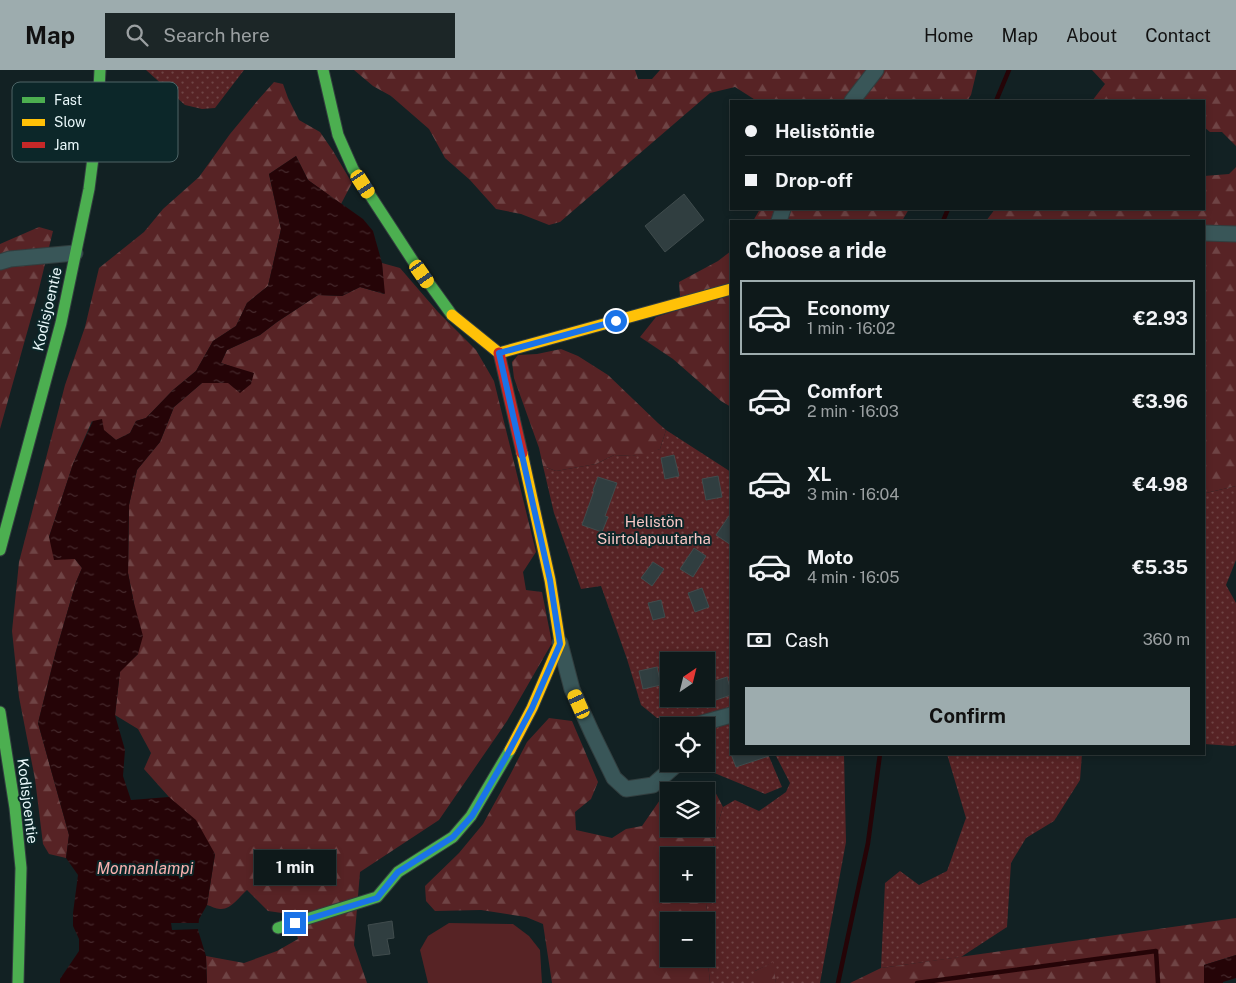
<!DOCTYPE html>
<meta charset="utf-8">
<style>
:root{--surface:#0e191a;--page:#1c2627;--text:#f1f3f6;--muted:#9ba0a2;--line:#2e3839;--accent:#9dacae}
body{margin:0;font-family:"Public Sans",sans-serif;background:var(--page);color:var(--text);height:100vh;display:flex;flex-direction:column;font-size:19px;white-space:nowrap}
*{box-sizing:border-box;margin:0}
p{font-size:16px;color:var(--muted)}
.icon{flex:none;width:28px;height:28px;fill:none;stroke:currentColor;stroke-width:2;stroke-linecap:round;stroke-linejoin:round}
.map{position:relative;flex:1;overflow:hidden}
.drawer{position:absolute;left:730px;top:150px;width:475px;height:535px;display:flex;flex-direction:column;background:var(--surface);border-radius:0px;box-shadow:0 2px 8px #0003,0 0 0 1px var(--line)}
.drawer>*{flex:none}
.hud{position:absolute;left:730px;top:30px;width:475px;height:110px;border-radius:0px;box-shadow:0 2px 8px #0003,0 0 0 1px var(--line);display:grid;align-content:center;height:110px;padding:0 15px;background:var(--surface)}
.needle{width:32px;rotate:35deg}
.tools{position:absolute;left:660px;top:582px;display:grid;gap:10px}
.tools a{display:grid;place-items:center;width:55px;height:55px;border-radius:0px;background:var(--surface);box-shadow:0 2px 8px #0003,0 0 0 1px var(--line);font-size:25px}
.end{position:absolute;width:22px;height:22px;margin:-11px;border:6px solid #1a73e8;background:#fff;box-shadow:0 0 0 2px #fff}
.from{border-radius:50%}
.bubble{position:absolute;height:35px;border-radius:0px;background:var(--surface);box-shadow:0 2px 8px #0003,0 0 0 1px var(--line);font-size:16px;font-weight:700;line-height:35px;text-align:center}
.car{position:absolute;width:15px;height:30px;margin:-15px -8px;border-radius:6px;box-shadow:0 0 4px 1px #0007;background:linear-gradient(#f5c518 24%,#345 0 40%,#f5c518 0 76%,#345 0 86%,#f5c518 0)}
.hud b{display:flex;align-items:center;gap:18px;height:48px;font-size:19px}
.hud b+b{border-top:1px solid var(--line)}
.hud i{width:12px;height:12px;background:var(--text)}
ul{padding:0;list-style:none}
li{display:flex;align-items:center;gap:15px;height:75px;margin:0 10px 8px;padding:0 5px;border:2px solid transparent;border-radius:0px}
li div{flex:1}
li b{display:block;font-size:19px}
li em{font-style:normal;font-weight:700}
li.active{border-color:var(--accent)}
li>.icon{width:45px;height:45px;stroke-width:1.5}
h2{padding:0 15px;font-size:22px;line-height:60px}
.pay{display:flex;align-items:center;gap:12px;height:55px;padding:0 15px;font-size:19px}
.pay p{margin-inline-start:auto}
.primary-button{display:flex;gap:10px;margin-top:auto;padding:10px 15px}
.primary-button a{flex:1;height:58px;border-radius:0px;background:var(--accent);color:#111;font-size:20px;font-weight:700;line-height:58px;text-align:center}
header{display:flex;align-items:center;gap:30px;box-sizing:border-box;height:70px;padding:0 25px;background:var(--accent);color:#111}
header strong{font-size:24px}
nav{display:flex;gap:28px;margin-inline-start:auto;font-size:18px}
.search{width:350px;height:45px;background:var(--page);display:flex;align-items:center;gap:12px;box-sizing:border-box;padding:0 18px;border-radius:0px;color:var(--muted);font-size:19px}
.map>svg:first-child{display:block}
.grass{fill:url(#grass-dots);fill-rule:evenodd}
.forest{fill:url(#forest-firs);fill-rule:evenodd}
.pitch{fill:#572325}
.water{fill:url(#water-ripples)}
.pier{fill:#122123}
.lines{fill:none;stroke-linecap:round;stroke-linejoin:round}
.stream{stroke:#250407;stroke-width:4.5}
.building{fill:#303e40;stroke:#404c4d}
.street-casing{stroke:#323e3f;stroke-width:17}
.fast-casing{stroke:#323e3f;stroke-width:13}
.slow-casing{stroke:#323e3f;stroke-width:13}
.jam-casing{stroke:#323e3f;stroke-width:13}
.street{stroke:#395658;stroke-width:15}
.fast{stroke:#4caf50;stroke-width:11}
.slow{stroke:#ffc107;stroke-width:11}
.jam{stroke:#c62828;stroke-width:11}
.route{stroke:#1a73e8;stroke-width:6}
.labels{text-anchor:middle;dominant-baseline:central;stroke-width:4;stroke-linejoin:round;paint-order:stroke}
.street-label{font-size:15px;fill:#e8f7f9;stroke:#0c2729}
.park-label{font-size:15px;fill:#f9c7c5;stroke:#0c2729}
.water-label{font-size:16px;font-style:italic;fill:#f9b1af;stroke:#0c2729}
.key{fill:#0c2729;stroke:#4e6567;stroke-width:1}
.key-label{font-size:14px;fill:#e8f7f9}
</style>
<header>
<strong>Map</strong>
<div class="search"><svg class="icon" aria-label="search" viewBox="0 0 24 24"><circle cx="10" cy="10" r="6"/><path d="M15 15l6 6"/></svg>Search here</div>
<nav><a>Home</a><a>Map</a><a>About</a><a>Contact</a></nav>
</header>
<div class="map">
<svg width="1236" height="913" viewBox="0 0 1236 913">
<defs>
<pattern id="grass-dots" width="8" height="8" patternUnits="userSpaceOnUse" patternTransform="scale(1.25)"><rect width="8" height="8" fill="#572325"/><path d="M2 2h.1M6 6h.1" fill="none" stroke="#6f4445" stroke-width="1.8" stroke-linecap="round"/></pattern>
<pattern id="forest-firs" width="22" height="20" patternUnits="userSpaceOnUse" patternTransform="scale(1.25)"><rect width="22" height="20" fill="#572325"/><path d="M5 1l3.5 6h-7zM16 11l3.5 6h-7z" fill="#6f4445"/></pattern>
<pattern id="water-ripples" width="26" height="14" patternUnits="userSpaceOnUse" patternTransform="scale(1.25)"><rect width="26" height="14" fill="#250407"/><path d="M2 4q2-2 4 0t4 0M15 11q2-2 4 0t4 0" fill="none" stroke="#45292c"/></pattern>
</defs>
<rect width="100%" height="100%" fill="#122123"/>
<path class="grass" d="M146,0H244L215,38L202,39L185,35Z
M666,360L731,402V684H768L782,717L765,724L695,695L706,694V656H680L676,646L657,648L641,635L627,589L601,516L581,519L554,443L543,396L556,401L596,394L614,385L632,386L660,379ZM669,591H706V629H669Z
M1236,416V490L1226,515L1236,533V675L1233,676L1204,674V429L1206,423Z
M775,684H844L846,772L820,913H776L772,893L755,901V913H710L706,871V851H705L715,763L723,737L735,730L759,741L786,722L790,713Z
M947,684H1082L1080,710L1054,751L1026,768L1011,793L1007,857L961,887L881,898L885,813L900,801L919,815L947,801L966,748Z"/>
<path class="forest" d="M354,0H635L638,9H652L660,0H977L971,25L967,31H757L735,17L710,23L560,152L549,155L521,144L496,139L470,110L445,88L429,59L391,26L373,16Z
M1092,0H1236V76L1222,62H1210L1204,57V31H1092L1105,14Z
M274,12L283,14L288,28L299,50L320,62L333,81L352,113L341,134L308,110L296,86L269,104L281,159L268,216L247,233L236,256L213,271L196,301L173,320L146,348L136,351L130,363L116,370L92,351L73,394L49,467L75,489L82,498L76,512L56,581L38,653L69,765L66,788L49,784L43,774L35,709L19,627L12,561L19,492L65,315L85,257L99,198L144,162L163,139L199,107L230,64L258,30Z
M1236,97V416L1206,423L1204,429V151H986L995,139H1094L1110,140L1114,139H1204V106L1229,104Z
M760,139H909L902,151H753Z
M39,157L53,161L37,227L0,359V174Z
M731,181V337L721,331L673,289L640,267L656,247L681,239L679,212L718,191Z
M382,193L400,198L438,242L476,280L494,311L536,482L523,502L526,520L542,522L552,573L507,651L439,750L360,802L354,875L367,913H207L206,886L244,893L277,881L298,869L294,851L282,843L268,841L247,820C239,827 231,840 220,839C216,839 211,836 207,835L215,784L169,727L144,699L151,683L138,659L115,645L120,601L138,584L134,533L128,503L129,435L137,400L160,372L174,337L202,313H228L233,297L221,293L227,280L260,265L277,252L318,225L342,226L360,217L384,224Z
M561,279L578,286L608,305L658,353L666,360L660,379L649,383L632,386L614,385L596,394L556,401L543,396L539,378L514,308L512,292L518,285L537,284Z
M549,648L572,651L598,712L591,729L575,742L576,760L612,768L626,759L642,756L662,727L669,723V759H706V721H671L688,711L711,714L723,737L715,763L705,851H669V889H706V871L710,913H552L543,854L526,847L481,840L435,841L426,831L425,816L459,783L483,754L510,705L527,672ZM706,786V824H669V786Z
M1236,848V885L1204,895V913H850L881,898Z
M773,892L776,913H755V901Z"/>
<path class="pitch" d="M449,853L513,854L529,866L540,880L542,913H428L420,880L428,866Z"/>
<path class="water" d="M296,86L308,110L363,149L373,161L382,193L385,224L360,217L342,226L318,225L277,252L260,265L227,280L221,293L254,303L251,314L240,323L228,313H202L174,337L160,372L137,400L129,435L128,503L134,533L143,566L138,584L120,602L115,645L125,680L123,706L131,730L169,727L196,750L215,784L207,835L199,849L198,860L206,886L207,913H60V909L79,881V869L73,856V843L78,805L66,788L69,765L38,653L56,581L76,512L82,498L75,489L54,490L49,467L73,394L93,351L102,349L104,360L116,370L130,363L136,351L146,348L173,320L196,301L213,271L236,256L247,233L268,216L281,159L269,104Z
M1236,885V908L1223,912V913H1204V895Z"/>
<path class="pier" d="M171,853H201V859L172,860Z"/>
<g class="lines">
<path class="stream" d="M996,31L1009,0
M943,151L948,139
M838,913L868,773L880,684
M917,913L1156,881L1158,913"/>
</g>
<path class="building" d="M684,124L704,150L665,182L645,156Z
M674,385L679,406L665,409L661,388Z
M718,406L722,427L706,430L702,409Z
M598,407L617,413L605,446L608,447L602,462L582,455L594,421L593,420Z
M731,443V475L716,465Z
M694,478L706,486L693,507L680,499Z
M653,492L664,499L652,516L641,508Z
M702,518L709,537L695,542L688,523Z
M661,530L665,547L653,550L648,533Z
M657,597L661,615L643,619L639,601Z
M727,607L731,621V625L716,630L711,612Z
M731,684H769V686L736,697Z
M392,851L394,868L387,869L390,884L373,886L368,855Z"/>
<g class="lines">
<defs>
<path id="street" d="M852,31L876,0
M779,151L783,139
M1204,163L1236,164
M0,192L10,189L75,183
M560,573L572,619L592,663L614,708L626,719L653,715L677,694
M698,656L699,654L731,645"/>
<path id="fast" d="M323,0L338,65L353,99L413,191L452,245
M0,480L61,253L89,119L97,57L100,0
M0,642L15,738L21,798L18,913
M278,858L377,827L398,802L453,767L471,746L510,680"/>
<path id="slow" d="M452,245L499,283L731,219
M510,680L532,638L560,573L550,510L522,383"/>
<path id="jam" d="M499,283L522,383"/>
</defs>
<use href="#street" class="street-casing"/>
<use href="#fast" class="fast-casing"/>
<use href="#slow" class="slow-casing"/>
<use href="#jam" class="jam-casing"/>
<use href="#street" class="street"/>
<use href="#fast" class="fast"/>
<use href="#slow" class="slow"/>
<use href="#jam" class="jam"/>
</g>
<g class="lines">
<path class="route" d="M295,853L377,828L398,802L453,767L472,746L506,687L532,638L560,574L550,510L499,283L616,251"/>
</g>
<g class="labels">
<g class="street-label">
<text transform="translate(47 239) rotate(-77)">Kodisjoentie</text>
<text transform="translate(28 731) rotate(83)">Kodisjoentie</text>
</g>
<g class="park-label">
<text x="654" y="451">Helistön<tspan x="654" dy="17">Siirtolapuutarha</tspan></text>
</g>
<g class="water-label">
<text x="145" y="798">Monnanlampi</text>
</g>
</g>
<rect x="12" y="12" width="166" height="80" rx="8" class="key"/>
<rect x="22" y="27" width="23" height="6" fill="#4caf50"/>
<rect x="22" y="49" width="23" height="7" fill="#ffc107"/>
<rect x="22" y="72" width="23" height="6" fill="#c62828"/>
<g class="key-label">
<text x="54" y="35">Fast</text>
<text x="54" y="57">Slow</text>
<text x="54" y="80">Jam</text>
</g>
</svg>
<div class="tools">
<a><svg class="needle" viewBox="-14 -14 28 28"><path d="M0-13l5 13h-10z" fill="#e53935"/><path d="M0 13l5-13h-10z" fill="#9ba0a2"/></svg></a>
<a><svg class="icon" aria-label="locate" viewBox="0 0 24 24"><circle cx="12" cy="12" r="6"/><path d="M12 2v4M12 18v4M2 12h4M18 12h4"/></svg></a>
<a><svg class="icon" aria-label="layers" viewBox="0 0 24 24"><path d="M12 4l9 5-9 5-9-5zM3 14l9 5 9-5"/></svg></a>
<a>+</a>
<a>−</a>
</div>
<i class="end from" style="left:616px;top:251px"></i>
<i class="end" style="left:295px;top:853px"></i>
<div class="bubble" style="left:254px;top:780px;width:82px">1 min</div>
<i class="car" style="left:363px;top:114px;rotate:147deg"></i>
<i class="car" style="left:422px;top:204px;rotate:145deg"></i>
<i class="car" style="left:579px;top:634px;rotate:336deg"></i>
<div class="hud">
<b><i class="from"></i>Helistöntie</b>
<b><i></i>Drop-off</b>
</div>
<section class="drawer">
<h2>Choose a ride</h2>
<ul>
<li class="active"><svg class="icon" aria-label="car" viewBox="0 0 24 24"><path d="M5 17H2v-5l4-1 3-4h7l3 4 3 1v5h-3M9 17h6M6 11h13"/><circle cx="7" cy="17" r="2"/><circle cx="17" cy="17" r="2"/></svg><div><b>Economy</b><p>1 min · 16:02</p></div><em>€2.93</em></li>
<li><svg class="icon" aria-label="car" viewBox="0 0 24 24"><path d="M5 17H2v-5l4-1 3-4h7l3 4 3 1v5h-3M9 17h6M6 11h13"/><circle cx="7" cy="17" r="2"/><circle cx="17" cy="17" r="2"/></svg><div><b>Comfort</b><p>2 min · 16:03</p></div><em>€3.96</em></li>
<li><svg class="icon" aria-label="car" viewBox="0 0 24 24"><path d="M5 17H2v-5l4-1 3-4h7l3 4 3 1v5h-3M9 17h6M6 11h13"/><circle cx="7" cy="17" r="2"/><circle cx="17" cy="17" r="2"/></svg><div><b>XL</b><p>3 min · 16:04</p></div><em>€4.98</em></li>
<li><svg class="icon" aria-label="car" viewBox="0 0 24 24"><path d="M5 17H2v-5l4-1 3-4h7l3 4 3 1v5h-3M9 17h6M6 11h13"/><circle cx="7" cy="17" r="2"/><circle cx="17" cy="17" r="2"/></svg><div><b>Moto</b><p>4 min · 16:05</p></div><em>€5.35</em></li>
</ul>
<div class="pay"><svg class="icon" aria-label="cash" viewBox="0 0 24 24"><path d="M3 7h18v10H3z"/><circle cx="12" cy="12" r="2"/></svg>Cash<p>360 m</p></div>
<div class="primary-button"><a>Confirm</a></div>
</section>
</div>
